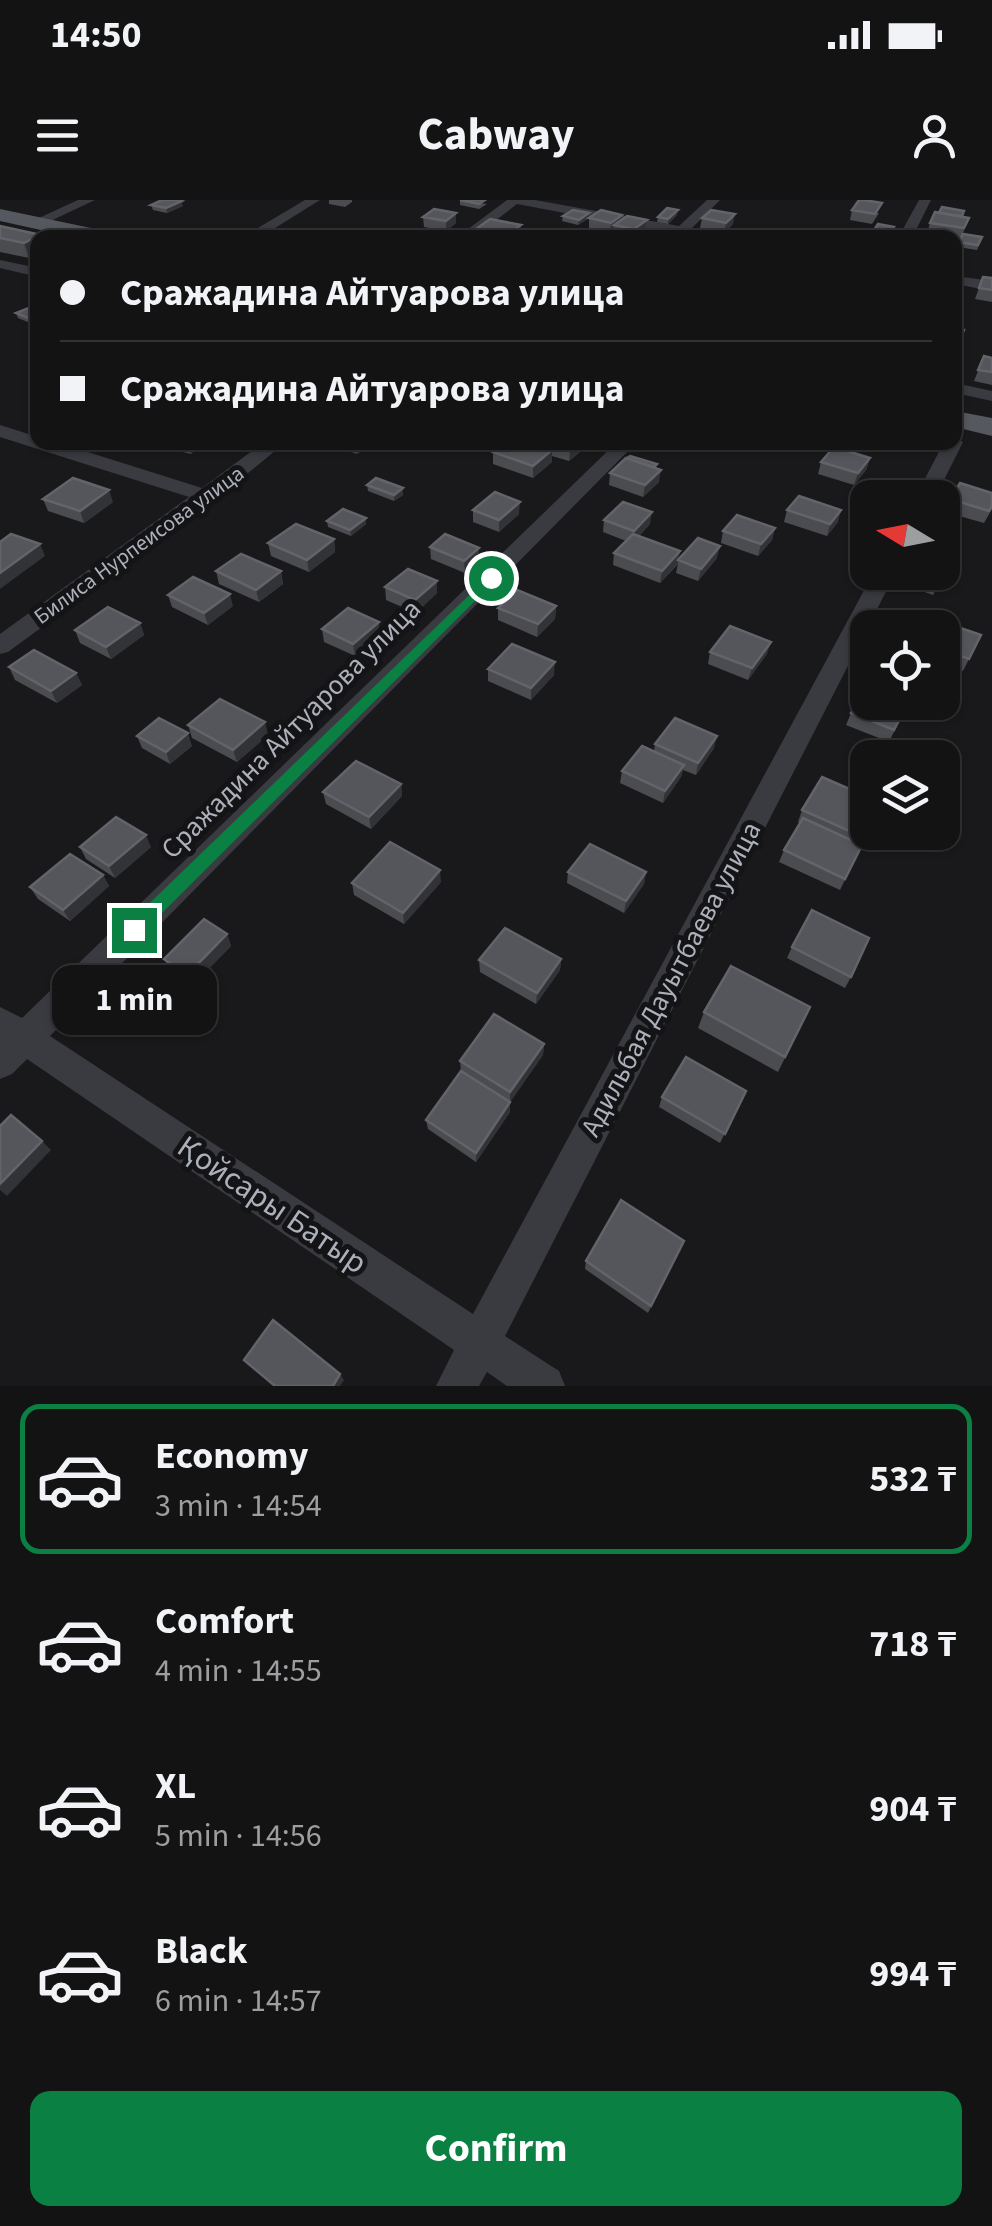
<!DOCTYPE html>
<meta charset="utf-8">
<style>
:root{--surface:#131314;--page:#1c1c1d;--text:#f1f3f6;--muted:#9d9ea0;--line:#323234;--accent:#0b8043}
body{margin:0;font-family:"Source Sans 3",sans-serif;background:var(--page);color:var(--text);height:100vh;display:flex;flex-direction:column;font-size:38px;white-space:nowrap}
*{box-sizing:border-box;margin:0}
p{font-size:32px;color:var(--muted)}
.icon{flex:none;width:55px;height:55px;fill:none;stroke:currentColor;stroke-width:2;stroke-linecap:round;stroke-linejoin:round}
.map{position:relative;height:1186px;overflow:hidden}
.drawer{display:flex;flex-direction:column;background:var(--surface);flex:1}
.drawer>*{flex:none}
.hud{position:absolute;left:30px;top:30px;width:932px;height:220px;border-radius:20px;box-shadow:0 2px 8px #0004,0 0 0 2px var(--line);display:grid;align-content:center;height:220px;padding:0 30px;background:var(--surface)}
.needle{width:65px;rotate:280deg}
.controls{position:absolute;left:850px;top:280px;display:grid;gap:20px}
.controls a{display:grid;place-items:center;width:110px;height:110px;border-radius:20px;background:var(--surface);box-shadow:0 2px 8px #0004,0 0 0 2px var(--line);font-size:50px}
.end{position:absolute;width:45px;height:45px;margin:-22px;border:12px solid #0b8043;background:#fff;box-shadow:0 0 0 5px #fff}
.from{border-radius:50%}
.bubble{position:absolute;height:70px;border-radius:20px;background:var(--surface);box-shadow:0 2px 8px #0004,0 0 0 2px var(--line);font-size:32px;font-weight:700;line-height:70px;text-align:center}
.hud b{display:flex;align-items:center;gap:35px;height:95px;font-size:38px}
.hud b+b{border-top:2px solid var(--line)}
.hud i{width:25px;height:25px;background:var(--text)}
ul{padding:18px 0 0;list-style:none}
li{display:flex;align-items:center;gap:30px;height:150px;margin:0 20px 15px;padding:0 10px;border:5px solid transparent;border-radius:20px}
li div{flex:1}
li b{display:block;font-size:38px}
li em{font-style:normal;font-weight:700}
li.current{border-color:var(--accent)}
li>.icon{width:90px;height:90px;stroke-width:1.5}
.button{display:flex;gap:20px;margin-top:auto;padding:20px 30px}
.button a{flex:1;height:115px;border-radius:20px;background:var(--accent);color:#fff;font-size:40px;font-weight:700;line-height:115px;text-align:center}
.status{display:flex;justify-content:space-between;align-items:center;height:70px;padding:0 50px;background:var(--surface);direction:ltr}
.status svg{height:28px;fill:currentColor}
header{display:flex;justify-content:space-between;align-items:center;height:130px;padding:0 30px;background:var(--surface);font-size:45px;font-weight:700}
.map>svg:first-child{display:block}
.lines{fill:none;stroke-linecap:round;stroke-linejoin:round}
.minor{fill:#3a3b40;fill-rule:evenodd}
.primary{fill:#56585f;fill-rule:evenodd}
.wall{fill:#4a4c50}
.shaded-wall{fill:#323336}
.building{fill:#55565b;stroke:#62646a;stroke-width:2.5}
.route{fill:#0b8043}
.labels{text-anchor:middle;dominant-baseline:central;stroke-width:10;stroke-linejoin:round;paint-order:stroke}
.far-street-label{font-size:22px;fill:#abb0ba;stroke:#141416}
.street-label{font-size:28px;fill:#abb0ba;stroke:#141416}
.near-street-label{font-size:32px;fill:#abb0ba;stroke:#141416}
</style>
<div class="status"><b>14:50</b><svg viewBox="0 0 49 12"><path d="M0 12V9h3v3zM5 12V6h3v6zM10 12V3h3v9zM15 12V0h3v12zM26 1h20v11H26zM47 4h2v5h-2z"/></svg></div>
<header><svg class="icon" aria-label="menu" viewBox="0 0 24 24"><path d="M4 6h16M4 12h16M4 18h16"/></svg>Cabway<svg class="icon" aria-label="person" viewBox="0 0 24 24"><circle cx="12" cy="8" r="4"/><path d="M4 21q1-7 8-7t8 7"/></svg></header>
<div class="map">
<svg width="992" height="1186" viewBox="0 0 992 1186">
<rect width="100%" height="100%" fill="#19191b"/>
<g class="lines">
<path class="minor" d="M78,0H95L42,25L30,22Z
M305,0H320L259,38H241Z
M507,0H535L679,26L707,0H720L692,28L729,38H697L517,4L473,38H456Z
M919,0H931L912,38H898Z
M0,60L38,68V77L0,68Z
M955,76L992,81V91L955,84Z
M955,183L992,191V201L955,193Z
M0,225L38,237V242H56L202,288L264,242H286L215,300L8,452L0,454V434L189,297L0,237Z
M955,237L963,242L935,298H915L944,242H955Z
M617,242H637L50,836L473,1114L874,372H896L505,1136L559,1171L565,1186H507L487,1172L479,1186H436L454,1150L27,859L12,874L0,879V807L22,818Z"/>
<path class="primary" d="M0,9L110,32L120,38H77L0,21Z
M955,211L992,218V236L955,227Z"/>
</g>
<path class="wall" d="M329,0H352V2L345,7L329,4Z
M460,0L487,4L479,9L460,5Z
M151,5L183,6L167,13L153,10Z
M852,10L879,13L872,24L850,20Z
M456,13V23L446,31L424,27L423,17Z
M589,13V18L578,25L562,21L563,16Z
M677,15L668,24L657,22L658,17Z
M962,17L969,18L961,38L927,33L930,23Z
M589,18L647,20L646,30L636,38H627L614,35V30L610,33L589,28Z
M702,18L733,24L724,33L700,28Z
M0,26L38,38V54L29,58L0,52Z
M963,34L982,37L977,50L958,47Z
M983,77L992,78V102L975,99Z
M38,110V120L30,123L18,118L16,113Z
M955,128L964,130L956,151H955Z
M984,156L992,158V185L974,181Z
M149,242H203L191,254L149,244Z
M329,242L364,243L365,249L357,254L330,244Z
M424,242H448L440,248Z
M538,242H586V247L569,261L552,256V262L533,278L493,264V252L538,245Z
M650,242H681V245L675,251Z
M870,258L866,270L854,285L818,274L821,262Z
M657,268L659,282L643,297L609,285L610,273Z
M367,285L403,288V295L394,301L368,291Z
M992,293V309L984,323L945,312L950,299Z
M43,299L113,302L84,323L48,311Z
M473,310L519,314L499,332L473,322Z
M787,310L838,322L827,336L784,322Z
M604,320L650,324L639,336L679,360L717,358L698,381L676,373L678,364L660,383L613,365L614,353L626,341L603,332Z
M327,321L366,324L351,336L328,327Z
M775,328L772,340L758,356L721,343L723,331Z
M334,339L335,352L309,372L271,356L268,343Z
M430,347L479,348V360L465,373L431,359Z
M950,364L933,395L911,387L917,372Z
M216,371H281L283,384L259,402L219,384Z
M385,387L437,393L416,413L386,400Z
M168,395L233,406L208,425L172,407Z
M556,406L555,419L537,437L498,420V408Z
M140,423L144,435L111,459L80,443L75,430Z
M942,428L981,435L963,471L942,464Z
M322,429L380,434L355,456L324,442Z
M710,452L767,454L748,480L708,464Z
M9,467L76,473L82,485L57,503L15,480Z
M488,469L554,475L531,500L488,481Z
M904,511L889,542L846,525L851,513Z
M188,525L268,535L237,562L192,538Z
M137,536L192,546L170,564L142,548Z
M655,544L714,548L696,575L683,570L681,577L663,603L620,583L622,571L654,551Z
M401,584L402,596L371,629L326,604L323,592Z
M802,610L868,615L854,641L862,645L840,690L779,662L784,650L800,623L798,622Z
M80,647H151L115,678L86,659Z
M568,672H646L644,684L624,713L567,683Z
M103,675L109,686L70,721L38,699L30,687Z
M441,682L404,724L354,695L352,683Z
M227,734L231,746L192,786L170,770L164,759Z
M792,747L851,777L845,788L787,758Z
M561,759L560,770L536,804L480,772L479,760Z
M810,807L778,872L698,828L704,812Z
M544,844L543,855L510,902L474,879L510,912L476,962L428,929L426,920L461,871L460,861Z
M746,891L720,943L659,907L662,897Z
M684,1041L648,1113L585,1069L586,1061Z"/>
<path class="shaded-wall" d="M182,1L183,6L167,13L166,8Z
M678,10L677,15L668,24V19Z
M456,13V23L446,31V21Z
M589,13V18L578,25L579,20Z
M735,14L733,24L724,33L726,23Z
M622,15L621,25H614V30L610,33L611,23Z
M647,20L646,30L634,38V29Z
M521,25L520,35L517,38H503Z
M41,35L42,38H38V54L29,58L24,43Z
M38,113V120L30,123L28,118Z
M188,242H203L191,254Z
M578,242H586V247L569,261L570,250Z
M364,243L365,249L357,254L356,248Z
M552,250V262L533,278V266Z
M870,258L866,270L854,285L858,273Z
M661,270L659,282L643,297L645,285Z
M403,288V295L394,301V295Z
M109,290L113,302L84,323L80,311Z
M520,302L519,314L499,332V320Z
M841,310L838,322L827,336L830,324Z
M652,312L650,324L632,343L634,331Z
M366,318V324L351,336L350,330Z
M775,328L772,340L758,356L761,344Z
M334,339L335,352L309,372L307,360Z
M40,344L45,356L0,389V373Z
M720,346L717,358L698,381L701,369Z
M479,348V360L465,373L464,361Z
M680,351L678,363L660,383L662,371Z
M281,371L283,384L259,402L256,390Z
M437,381V393L416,413L415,400Z
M230,394L233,406L208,425L204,413Z
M556,406L555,419L537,437L538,424Z
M379,422L380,434L355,456L353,444Z
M140,423L144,435L111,459L106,447Z
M771,442L767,454L748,480L752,468Z
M555,462L554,475L531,500V488Z
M76,473L82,485L57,503L51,491Z
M265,522L268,535L237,562L233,550Z
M188,533L192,546L170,564L166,552Z
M717,536L714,548L696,575L698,563Z
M684,565L681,577L663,603L665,591Z
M401,584L402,596L371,629L369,617Z
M146,635L151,647L115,678L109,666Z
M440,670L441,682L404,724L403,713Z
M646,672L644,684L624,713L626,701Z
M103,675L109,686L70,721L63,710Z
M227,734L231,746L192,786L187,775Z
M561,759L560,770L536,804L537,793Z
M544,844L543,855L510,902V892Z
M510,902V912L476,962V953Z
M42,941L51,950L7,996L0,990V984Z
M340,1174L344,1180L340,1186H333Z"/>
<path class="building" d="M162,0H179L182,1L166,8L151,5Z
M460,0H485L479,4Z
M859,0H864L882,3L875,14L852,10Z
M942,7L964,11L962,16L939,13Z
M667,8L678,10L668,19L658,17Z
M434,9L456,13L446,21L423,17Z
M573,10L589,13L579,20L563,16Z
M601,10L622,15L611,23L589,18Z
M711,10L735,14L726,23L702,18Z
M935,12L969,18L964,28L930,23Z
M627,16L647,20L634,29L614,25Z
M490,19L521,25L503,38H488L469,34Z
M878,24L894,27L888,37L871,35Z
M0,26L41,35L24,43L0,38Z
M701,29L720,33L715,38H693Z
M963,34L982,37L978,45L959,42Z
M983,77L992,78V90L979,88Z
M31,107L38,110V113L28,118L16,113Z
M955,128L964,130L960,140L955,139Z
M984,156L992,158V172L978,170Z
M340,242H364V243L356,248Z
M505,242H531L552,250L533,266L493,252Z
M549,242H578L570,250Z
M834,247L870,258L858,273L821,262Z
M630,256L657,264L654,267L627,258Z
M626,258L661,270L645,285L610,273Z
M73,278L109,290L80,311L43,299Z
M376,278L403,288L394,295L367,285Z
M960,283L992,293V306L989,311L950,299Z
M495,292L520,302L499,320L473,310Z
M799,296L841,310L830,324L787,310Z
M623,302L652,312L634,331L604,320Z
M343,309L366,318L350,330L327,321Z
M737,315L775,328L761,344L723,331Z
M296,324L334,339L307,360L268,343Z
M11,334L40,344L0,373V342Z
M445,334L479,348L464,361L430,347Z
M633,334L680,351L662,371L614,353Z
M698,338L720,346L701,369L678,360Z
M241,354L281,371L256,390L216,371Z
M942,361L950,364L938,382L915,375L917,372H942Z
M408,369L437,381L415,400L385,387Z
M193,377L230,394L204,413L168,395Z
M517,390L556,406L538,424L498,408Z
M108,407L140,423L106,447L75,430Z
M348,408L379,422L353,444L322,429Z
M934,419L981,435L969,459L942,449V428H929Z
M730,426L771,442L752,468L710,452Z
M512,444L555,462L531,488L488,469Z
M34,450L76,473L51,491L9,467Z
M862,495L868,497V502H882L904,511L894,530L851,513Z
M220,499L265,522L233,550L188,525Z
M159,518L188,533L166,552L137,536Z
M675,518L717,536L698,563L655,544Z
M642,546L684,565L665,591L622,571Z
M356,561L401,584L369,617L323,592Z
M822,577L868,597V613L856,634L802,610Z
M116,617L146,635L109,666L80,647Z
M803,618L862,645L845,679L784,650Z
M390,642L440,670L403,713L352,683Z
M590,644L646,672L626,701L568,672Z
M70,654L103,675L63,710L30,687Z
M812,710L869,738L851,777L792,747Z
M204,719L227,734L187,775L164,759Z
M505,728L561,759L537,793L479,760Z
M731,766L810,807L785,857L704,812Z
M494,814L544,844L510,892L460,861Z
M686,857L746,891L725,934L662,897Z
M461,871L510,902L476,953L426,920Z
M11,915L42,941L0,984V926Z
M621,1000L684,1041L651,1106L586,1061Z
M273,1120L340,1174L333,1186H275L244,1160Z"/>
<path class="route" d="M491,374L495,375V381L140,735H127V725Z"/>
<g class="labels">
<g class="far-street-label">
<text transform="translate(139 345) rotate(-36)">Билиса Нурпеисова улица</text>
</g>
<g class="street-label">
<text transform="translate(291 529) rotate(-45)">Сражадина Айтуарова улица</text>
<text transform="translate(671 779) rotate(-62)">Адильбая Дауытбаева улица</text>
</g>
<g class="near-street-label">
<text transform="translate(272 1005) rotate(34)">Қойсары Батыр</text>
</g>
</g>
</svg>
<div class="controls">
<a><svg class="needle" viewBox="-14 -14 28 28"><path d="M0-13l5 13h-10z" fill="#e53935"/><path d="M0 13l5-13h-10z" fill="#9d9ea0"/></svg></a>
<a><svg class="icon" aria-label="locate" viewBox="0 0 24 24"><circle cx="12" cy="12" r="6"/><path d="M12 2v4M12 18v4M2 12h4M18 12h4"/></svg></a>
<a><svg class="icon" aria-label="layers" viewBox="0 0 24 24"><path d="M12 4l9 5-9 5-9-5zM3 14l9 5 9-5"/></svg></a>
</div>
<i class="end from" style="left:491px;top:378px"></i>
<i class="end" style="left:134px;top:730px"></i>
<div class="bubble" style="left:52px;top:765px;width:165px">1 min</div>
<div class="hud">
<b><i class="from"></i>Сражадина Айтуарова улица</b>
<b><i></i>Сражадина Айтуарова улица</b>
</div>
</div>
<section class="drawer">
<ul>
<li class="current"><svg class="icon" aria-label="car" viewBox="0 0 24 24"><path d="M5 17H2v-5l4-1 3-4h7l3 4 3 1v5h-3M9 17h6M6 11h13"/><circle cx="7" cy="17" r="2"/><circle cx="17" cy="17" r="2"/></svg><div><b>Economy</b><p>3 min · 14:54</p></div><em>532 ₸</em></li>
<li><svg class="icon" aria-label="car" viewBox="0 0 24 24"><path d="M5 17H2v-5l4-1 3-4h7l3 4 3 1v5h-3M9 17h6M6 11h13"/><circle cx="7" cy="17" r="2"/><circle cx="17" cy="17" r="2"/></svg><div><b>Comfort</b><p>4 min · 14:55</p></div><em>718 ₸</em></li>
<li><svg class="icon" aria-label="car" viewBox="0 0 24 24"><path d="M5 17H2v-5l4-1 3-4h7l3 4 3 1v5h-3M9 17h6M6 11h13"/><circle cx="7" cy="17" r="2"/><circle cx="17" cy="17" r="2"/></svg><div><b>XL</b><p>5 min · 14:56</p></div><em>904 ₸</em></li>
<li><svg class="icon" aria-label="car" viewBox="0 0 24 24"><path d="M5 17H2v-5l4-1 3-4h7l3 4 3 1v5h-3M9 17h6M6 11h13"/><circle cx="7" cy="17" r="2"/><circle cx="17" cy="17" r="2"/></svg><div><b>Black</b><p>6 min · 14:57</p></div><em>994 ₸</em></li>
</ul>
<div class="button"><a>Confirm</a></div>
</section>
